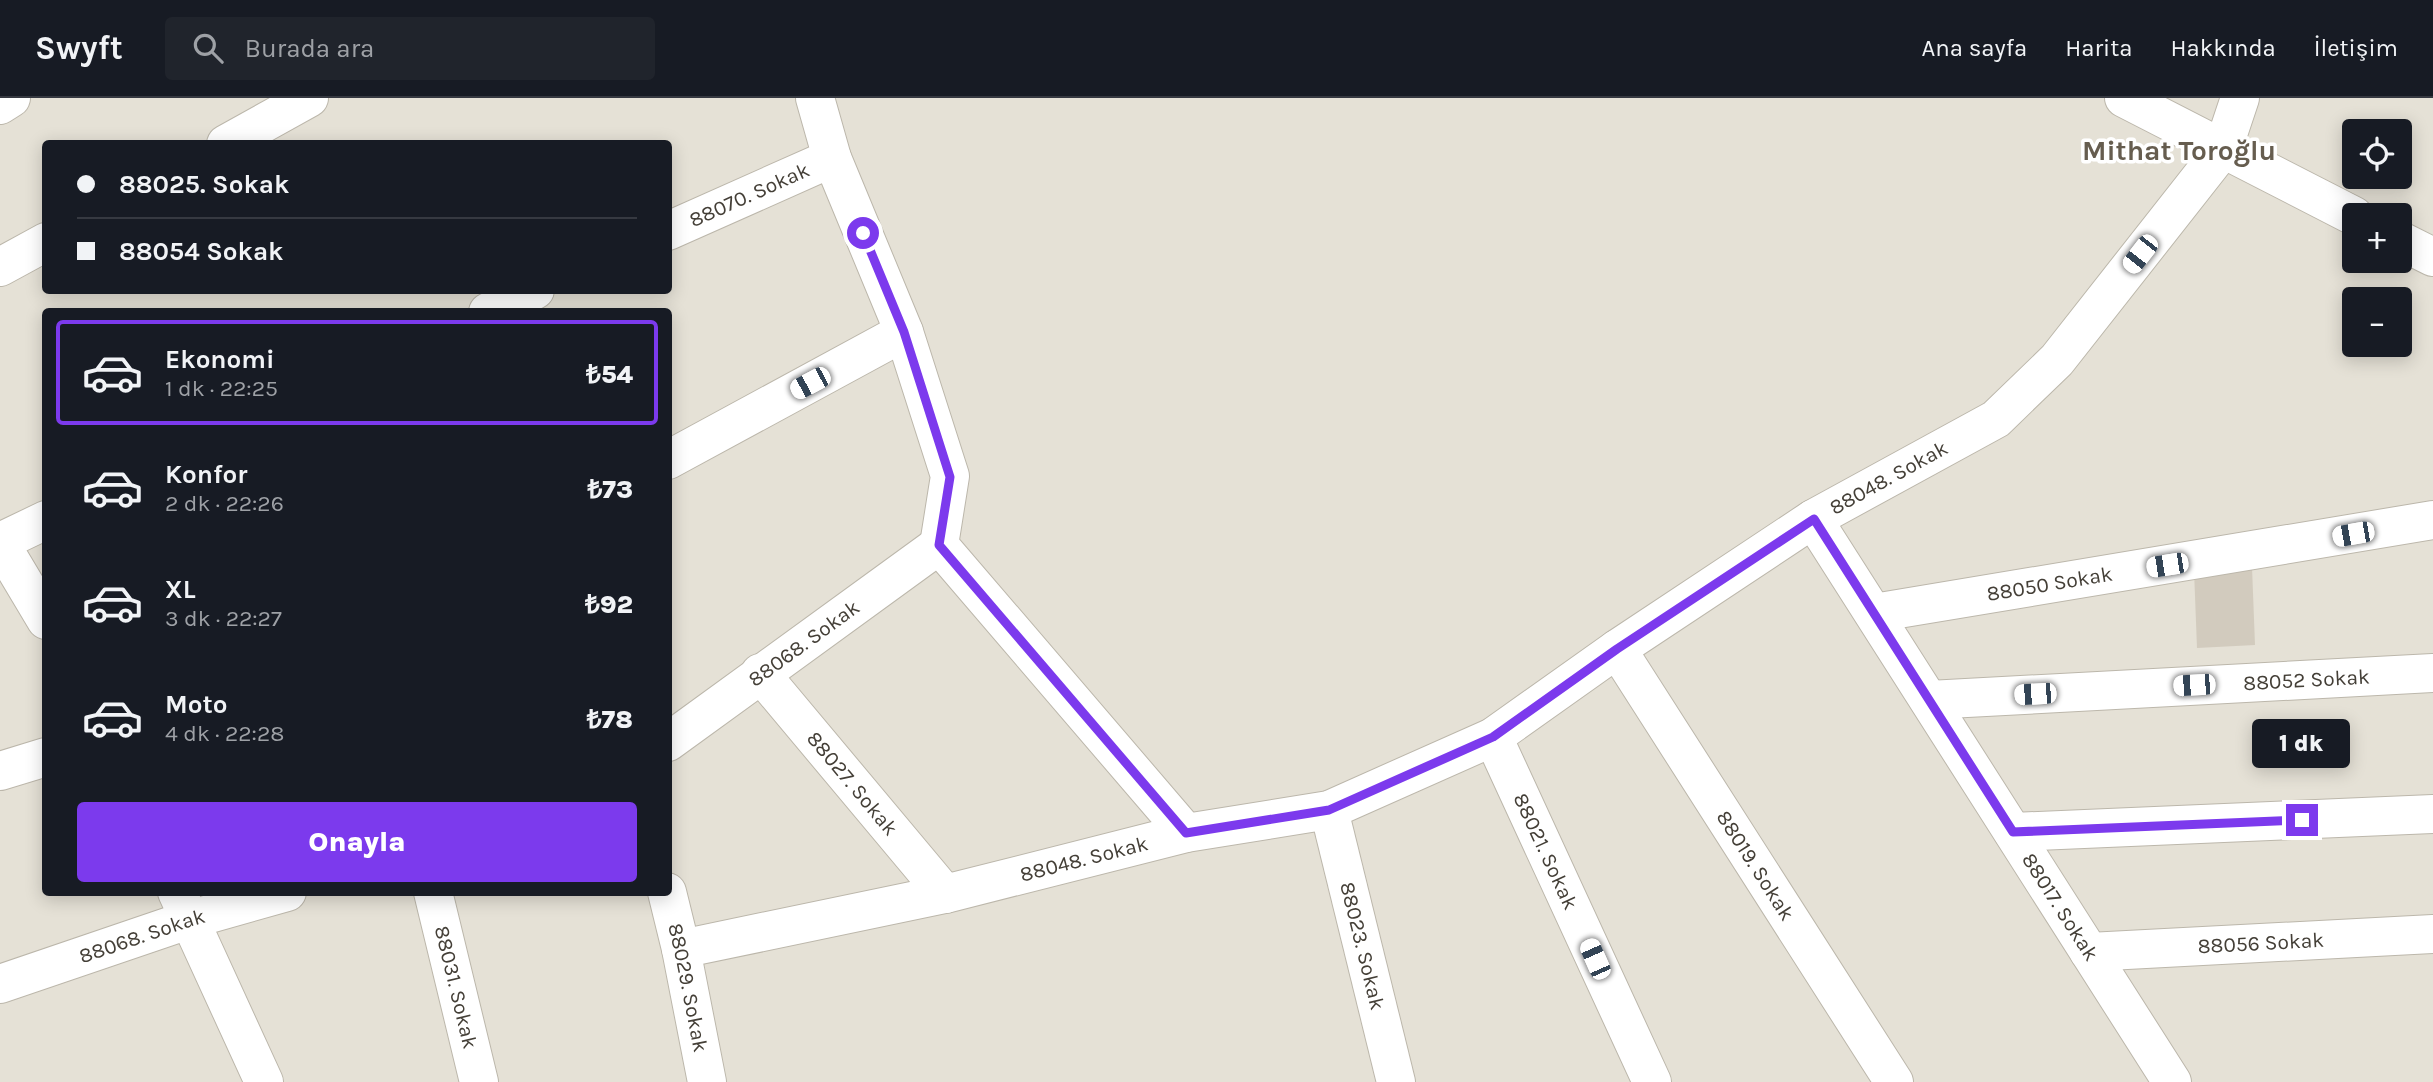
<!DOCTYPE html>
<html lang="tr">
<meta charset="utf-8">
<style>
:root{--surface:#171b24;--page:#20242c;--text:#f1f3f6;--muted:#9ea1a6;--line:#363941;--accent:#7c3aed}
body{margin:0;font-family:Karla,sans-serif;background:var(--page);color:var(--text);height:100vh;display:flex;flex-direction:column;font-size:26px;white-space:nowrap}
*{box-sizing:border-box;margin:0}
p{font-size:23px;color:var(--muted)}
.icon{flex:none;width:38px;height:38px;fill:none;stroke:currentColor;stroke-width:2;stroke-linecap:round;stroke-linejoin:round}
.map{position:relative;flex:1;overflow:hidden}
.details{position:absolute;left:42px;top:210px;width:630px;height:588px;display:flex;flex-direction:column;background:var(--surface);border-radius:7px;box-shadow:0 4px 18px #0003}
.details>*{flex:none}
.guide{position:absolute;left:42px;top:42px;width:630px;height:154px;border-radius:7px;box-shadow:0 4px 18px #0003;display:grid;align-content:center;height:154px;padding:0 35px;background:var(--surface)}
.fabs{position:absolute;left:2342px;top:21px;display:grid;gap:14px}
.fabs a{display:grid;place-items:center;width:70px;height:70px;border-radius:7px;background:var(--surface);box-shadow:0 4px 18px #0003;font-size:35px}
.end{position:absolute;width:32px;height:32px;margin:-16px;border:9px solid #7c3aed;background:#fff;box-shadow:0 0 0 4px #fff}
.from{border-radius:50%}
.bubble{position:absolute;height:49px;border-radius:7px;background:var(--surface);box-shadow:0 4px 18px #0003;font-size:23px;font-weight:800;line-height:49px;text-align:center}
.car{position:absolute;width:21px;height:42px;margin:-21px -10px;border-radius:9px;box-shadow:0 0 5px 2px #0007;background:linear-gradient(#fff 24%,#345 0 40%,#fff 0 76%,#345 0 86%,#fff 0)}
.guide b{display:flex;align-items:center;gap:24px;height:66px;font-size:26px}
.guide b+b{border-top:2px solid var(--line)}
.guide i{width:18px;height:18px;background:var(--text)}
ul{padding:12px 0 0;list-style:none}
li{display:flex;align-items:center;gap:21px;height:105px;margin:0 14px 10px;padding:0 21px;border:4px solid transparent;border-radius:7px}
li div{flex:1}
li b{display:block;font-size:26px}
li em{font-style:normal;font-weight:800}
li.on{border-color:var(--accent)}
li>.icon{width:63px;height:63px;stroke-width:1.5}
.primary-button{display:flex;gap:14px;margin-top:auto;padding:14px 35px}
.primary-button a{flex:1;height:80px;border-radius:7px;background:var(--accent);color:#fff;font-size:28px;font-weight:800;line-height:80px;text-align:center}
header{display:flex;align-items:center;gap:42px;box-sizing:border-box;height:98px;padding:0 35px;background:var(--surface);border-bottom:2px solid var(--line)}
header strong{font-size:33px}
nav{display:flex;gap:38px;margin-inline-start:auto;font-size:24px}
.search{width:490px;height:63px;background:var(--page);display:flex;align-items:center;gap:18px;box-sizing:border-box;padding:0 24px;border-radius:7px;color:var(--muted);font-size:26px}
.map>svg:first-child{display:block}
.residential{fill:#e5e1d6;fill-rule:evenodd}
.building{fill:#d2cbbe}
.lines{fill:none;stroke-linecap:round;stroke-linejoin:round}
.minor-casing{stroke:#bcb7ab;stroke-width:40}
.minor{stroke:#fff;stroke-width:38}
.route{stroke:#7c3aed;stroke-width:9}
.labels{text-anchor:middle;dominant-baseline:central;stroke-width:7;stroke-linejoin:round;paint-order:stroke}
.street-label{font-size:21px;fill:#443f37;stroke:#fff}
.district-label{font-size:28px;font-weight:bold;fill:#665d4f;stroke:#fff}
</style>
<header>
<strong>Swyft</strong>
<div class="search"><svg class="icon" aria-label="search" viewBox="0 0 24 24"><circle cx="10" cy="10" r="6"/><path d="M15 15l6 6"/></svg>Burada ara</div>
<nav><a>Ana sayfa</a><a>Harita</a><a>Hakkında</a><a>İletişim</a></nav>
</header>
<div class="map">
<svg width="2433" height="984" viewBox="0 0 2433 984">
<rect width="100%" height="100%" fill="#f2efe7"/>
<path class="residential" d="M0,0H2433V984H0ZM2354,33H2399V79H2354ZM46,46H668V192H46ZM2354,117H2399V163H2354ZM2354,201H2399V247H2354ZM46,214H668V794H46Z"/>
<path class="building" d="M2252,469L2255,547L2197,550L2194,472Z"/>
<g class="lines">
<defs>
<g id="minor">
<path d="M815,0L832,60L904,234L950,378L939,447L1186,735"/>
<path d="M2124,0L2354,118"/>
<path d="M0,7L11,0"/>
<path d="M226,46L309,0"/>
<path id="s1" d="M668,133L832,60"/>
<path d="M2399,142L2433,159"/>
<path d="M0,169L46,144"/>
<path d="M488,214L535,192"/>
<path d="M668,362L904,234"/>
<path id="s2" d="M1813,421L2172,984"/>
<path d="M0,444L46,422"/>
<path d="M0,445L46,522"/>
<path id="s3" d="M1874,515L2433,422"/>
<path id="s4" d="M1617,551L1894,984"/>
<path id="s5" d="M760,575L945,796"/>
<path id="s6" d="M1929,602L2433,575"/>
<path id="s7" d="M1493,639L1652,984"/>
<path id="s8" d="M668,644L939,447"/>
<path d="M0,673L46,659"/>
<path id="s9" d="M1329,712L1396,984"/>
<path d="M2013,734L2433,716"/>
<path d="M177,794L264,984"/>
<path id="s10" d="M433,794L479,984"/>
<path id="s11" d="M667,794L681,851L707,984"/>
<path id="s12" d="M681,851L945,796L1186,735L1329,712L1493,639L1617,551L1813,421L1996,321L2057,262L2223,51L2240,0"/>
<path id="s13" d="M2089,854L2433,836"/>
<path id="s14" d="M0,886L188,822L287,794"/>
</g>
</defs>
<use href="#minor" class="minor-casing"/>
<use href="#minor" class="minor"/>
</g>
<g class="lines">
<path class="route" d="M863,135L904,234L950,379L939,447L1186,735L1329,712L1493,639L1617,551L1814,421L2013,734L2302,722"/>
</g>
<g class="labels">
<g class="street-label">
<text stroke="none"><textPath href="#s1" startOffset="89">88070. Sokak</textPath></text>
<text stroke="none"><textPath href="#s12" startOffset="1316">88048. Sokak</textPath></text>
<text stroke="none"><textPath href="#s3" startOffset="178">88050 Sokak</textPath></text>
<text stroke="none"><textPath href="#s8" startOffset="168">88068. Sokak</textPath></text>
<text stroke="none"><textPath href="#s6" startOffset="378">88052 Sokak</textPath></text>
<text stroke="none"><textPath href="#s5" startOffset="144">88027. Sokak</textPath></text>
<text stroke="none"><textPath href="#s7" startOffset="126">88021. Sokak</textPath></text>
<text stroke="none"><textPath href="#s12" startOffset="413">88048. Sokak</textPath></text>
<text stroke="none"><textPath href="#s4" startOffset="257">88019. Sokak</textPath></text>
<text stroke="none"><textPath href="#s2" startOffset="460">88017. Sokak</textPath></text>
<text stroke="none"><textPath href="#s14" startOffset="150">88068. Sokak</textPath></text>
<text stroke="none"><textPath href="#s13" startOffset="172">88056 Sokak</textPath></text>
<text stroke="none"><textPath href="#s9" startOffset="140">88023. Sokak</textPath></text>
<text stroke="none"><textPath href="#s10" startOffset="98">88031. Sokak</textPath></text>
<text stroke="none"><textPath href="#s11" startOffset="98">88029. Sokak</textPath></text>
</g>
<g class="district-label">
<text x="2179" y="52">Mithat Toroğlu</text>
</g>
</g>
</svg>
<div class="fabs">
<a><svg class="icon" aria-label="locate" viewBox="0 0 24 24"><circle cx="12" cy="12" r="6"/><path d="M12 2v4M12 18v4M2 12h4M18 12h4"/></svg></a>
<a>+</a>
<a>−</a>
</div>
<i class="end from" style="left:863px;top:135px"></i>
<i class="end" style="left:2302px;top:722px"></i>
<div class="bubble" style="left:2252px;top:621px;width:98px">1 dk</div>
<i class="car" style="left:2140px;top:156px;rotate:218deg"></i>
<i class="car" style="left:810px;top:285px;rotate:242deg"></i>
<i class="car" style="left:2353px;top:436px;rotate:260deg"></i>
<i class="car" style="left:2167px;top:467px;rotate:261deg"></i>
<i class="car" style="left:2194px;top:587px;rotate:267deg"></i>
<i class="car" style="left:2035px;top:596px;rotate:267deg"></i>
<i class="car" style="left:1595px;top:861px;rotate:336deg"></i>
<div class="guide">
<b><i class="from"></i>88025. Sokak</b>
<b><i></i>88054 Sokak</b>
</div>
<section class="details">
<ul>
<li class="on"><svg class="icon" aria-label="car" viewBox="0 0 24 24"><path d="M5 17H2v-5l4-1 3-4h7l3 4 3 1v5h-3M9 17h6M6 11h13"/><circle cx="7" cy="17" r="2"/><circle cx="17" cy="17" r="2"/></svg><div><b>Ekonomi</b><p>1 dk · 22:25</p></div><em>₺54</em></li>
<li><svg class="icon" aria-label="car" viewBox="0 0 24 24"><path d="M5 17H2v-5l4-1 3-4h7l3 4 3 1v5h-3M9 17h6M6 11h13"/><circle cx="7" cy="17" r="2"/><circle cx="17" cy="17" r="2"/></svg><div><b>Konfor</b><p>2 dk · 22:26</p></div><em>₺73</em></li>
<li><svg class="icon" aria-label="car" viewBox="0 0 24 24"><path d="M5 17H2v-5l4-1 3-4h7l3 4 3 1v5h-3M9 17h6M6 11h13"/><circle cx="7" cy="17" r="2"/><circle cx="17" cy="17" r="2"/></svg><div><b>XL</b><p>3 dk · 22:27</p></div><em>₺92</em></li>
<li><svg class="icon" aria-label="car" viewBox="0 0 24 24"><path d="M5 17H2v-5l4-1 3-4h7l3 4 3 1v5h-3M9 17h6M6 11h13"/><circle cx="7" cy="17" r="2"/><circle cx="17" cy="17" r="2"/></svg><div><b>Moto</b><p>4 dk · 22:28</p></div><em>₺78</em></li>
</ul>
<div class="primary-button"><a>Onayla</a></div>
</section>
</div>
